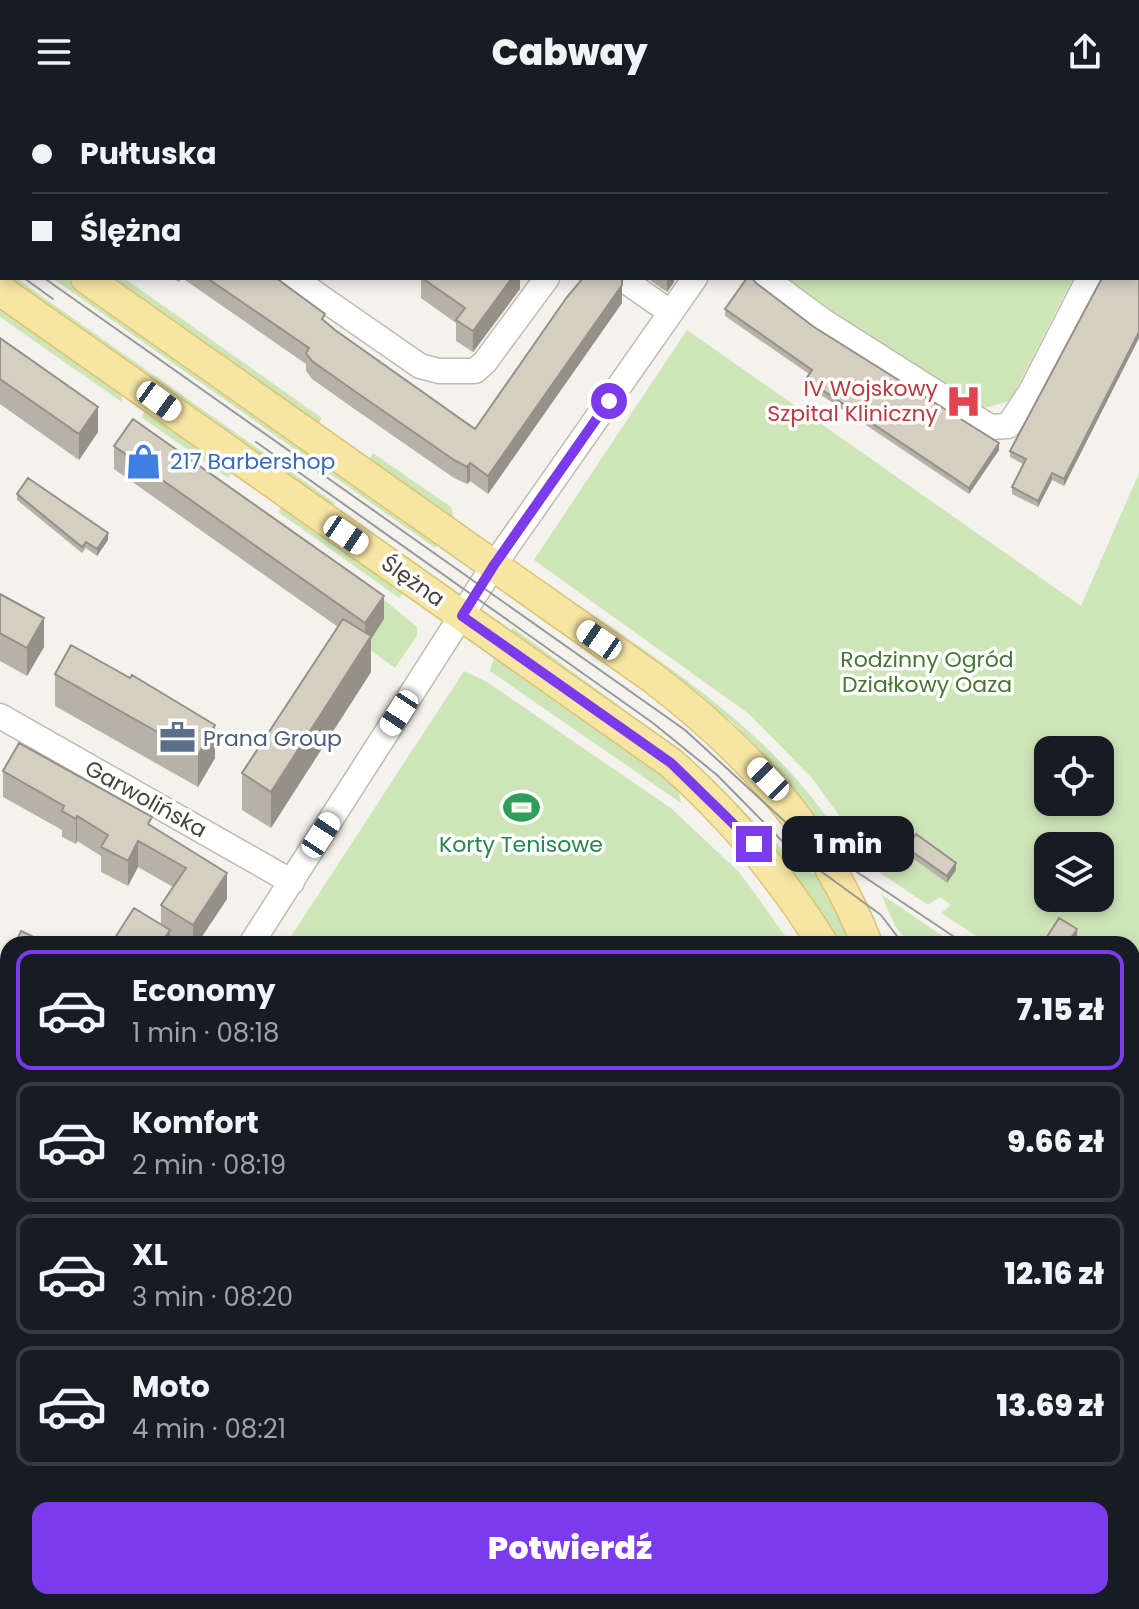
<!DOCTYPE html>
<html lang="pl">
<meta charset="utf-8">
<style>
:root{--surface:#171b24;--page:#20242c;--text:#f1f3f6;--muted:#9ea1a6;--line:#363941;--accent:#7c3aed}
body{margin:0;font-family:Poppins,sans-serif;background:var(--page);color:var(--text);height:100vh;display:flex;flex-direction:column;font-size:30px;white-space:nowrap}
*{box-sizing:border-box;margin:0}
p{font-size:26px;color:var(--muted)}
.icon{flex:none;width:44px;height:44px;fill:none;stroke:currentColor;stroke-width:2;stroke-linecap:round;stroke-linejoin:round}
.map{position:relative;flex:1;overflow:hidden}
.side{position:absolute;left:0px;top:832px;width:1140px;height:674px;display:flex;flex-direction:column;background:var(--surface);border-radius:24px 24px 0 0;box-shadow:0 4px 12px #0003}
.side>*{flex:none}
.hud{position:absolute;left:0px;top:0px;width:1140px;height:176px;box-shadow:0 4px 12px #0003;display:grid;align-content:center;height:176px;padding:0 32px;background:var(--surface)}
.controls{position:absolute;left:1034px;top:632px;display:grid;gap:16px}
.controls a{display:grid;place-items:center;width:80px;height:80px;border-radius:16px;background:var(--surface);box-shadow:0 4px 12px #0003;font-size:40px}
.end{position:absolute;width:36px;height:36px;margin:-18px;border:10px solid #7c3aed;background:#fff;box-shadow:0 0 0 4px #fff}
.from{border-radius:50%}
.bubble{position:absolute;height:56px;border-radius:16px;background:var(--surface);box-shadow:0 4px 12px #0003;font-size:26px;font-weight:800;line-height:56px;text-align:center}
.car{position:absolute;width:24px;height:48px;margin:-24px -12px;border-radius:10px;box-shadow:0 0 6px 2px #0007;background:linear-gradient(#fff 24%,#345 0 40%,#fff 0 76%,#345 0 86%,#fff 0)}
.hud b{display:flex;align-items:center;gap:28px;height:76px;font-size:30px}
.hud b+b{border-top:2px solid var(--line)}
.hud i{width:20px;height:20px;background:var(--text)}
ul{padding:14px 0 0;list-style:none}
li{display:flex;align-items:center;gap:24px;height:120px;margin:0 16px 12px;padding:0 16px;border:4px solid var(--line);border-radius:16px}
li div{flex:1}
li b{display:block;font-size:30px}
li em{font-style:normal;font-weight:800}
li.selected{border-color:var(--accent)}
li>.icon{width:72px;height:72px;stroke-width:1.5}
.button{display:flex;gap:16px;margin-top:auto;padding:16px 32px}
.button a{flex:1;height:92px;border-radius:16px;background:var(--accent);color:#fff;font-size:32px;font-weight:800;line-height:92px;text-align:center}
header{display:flex;justify-content:space-between;align-items:center;height:104px;padding:0 32px;background:var(--surface);font-size:36px;font-weight:800}
.map>svg:first-child{display:block}
.green{fill:#cee5b8;fill-rule:evenodd}
.water{fill:#aeceeb}
.lines{fill:none;stroke-linecap:round;stroke-linejoin:round}
.minor-casing{stroke:#bfbbaf;stroke-width:27}
.major-casing{stroke:#dbc374;stroke-width:33}
.minor{stroke:#fff;stroke-width:24}
.major{stroke:#f6e5a3;stroke-width:30}
.tram{stroke:#999;stroke-width:2}
.wall{fill:#b7b2a7}
.shaded-wall{fill:#959188}
.building{fill:#d5cfc2;stroke:#959188;stroke-width:2}
.route{stroke:#7c3aed;stroke-width:10}
.labels{text-anchor:middle;dominant-baseline:central;stroke-width:7;stroke-linejoin:round;paint-order:stroke}
.health-label{font-size:22px;fill:#be3a42;stroke:#fff;text-anchor:end}
.shop-label{font-size:22px;fill:#366cbe;stroke:#fff;text-anchor:start}
.street-label{font-size:22px;fill:#48443a;stroke:#fff}
.park-label{font-size:22px;fill:#467631;stroke:#fff}
.service-label{font-size:22px;fill:#4e5e75;stroke:#fff;text-anchor:start}
.leisure-label{font-size:22px;fill:#27864d;stroke:#fff}
</style>
<header><svg class="icon" aria-label="menu" viewBox="0 0 24 24"><path d="M4 6h16M4 12h16M4 18h16"/></svg>Cabway<svg class="icon" aria-label="share" viewBox="0 0 24 24"><path d="M12 15V3M7 8l5-5 5 5M5 13v7h14v-7"/></svg></header>
<div class="map">
<svg width="1139" height="1505" viewBox="0 0 1139 1505">
<rect width="100%" height="100%" fill="#f4f2ec"/>
<path class="green" d="M3,174H16L335,399L331,405Z
M52,174H65L441,437L435,444Z
M110,174H124L322,314L318,320Z
M783,174H1073L1010,297L980,305Z
M0,203L120,287L123,299L0,213Z
M687,226L1081,502L1139,369V946L1132,942V840H989L941,809L951,801L940,793L928,801L868,761L846,721L812,674L749,610L534,456ZM1048,646H1100V698H1048ZM1048,742H1100V794H1048Z
M146,306L233,367L228,374L141,313Z
M373,349L451,403L454,415L369,357Z
M282,401L404,488L399,494L278,408Z
M547,479C663,560 787,632 856,760L840,752L786,674L732,618L544,481Z
M377,490L417,523V532L395,564L365,542L384,515Z
M513,524L689,653L798,761L824,776L854,840H839L788,761L733,698L508,530Z
M494,552L677,682L681,699L490,567Z
M464,567L487,578L672,705L740,769L791,840H286Z
M881,790L954,840H910L895,822Z
M1132,955L1139,959V1206L1133,1207Z
M0,1058L8,1061V1498H994L997,1505H0Z
M1139,1228V1376L1132,1378V1229Z"/>
<path class="water" d="M0,1196L8,1201V1498H164L161,1505H0Z"/>
<g class="lines">
<defs>
<path id="minor" d="M40,0L43,2
M320,0L323,2
M459,0L463,2
M1112,0L1116,2
M603,2L604,0
M1138,14H1139
M1138,144L1139,145
M293,174L420,262L439,267H475L485,258L547,174
M621,174L670,208
M765,174L823,217L990,323L1008,322L1030,289L1089,174
M0,612L292,778
M251,840L494,461L695,174
M0,1011L8,1014
M1035,1505L1038,1498"/>
<path id="major" d="M0,113L2,115
M86,174L653,574C748,647 823,727 867,840
M0,186L671,659C732,713 780,771 823,840
M1101,1498L1114,1505"/>
</defs>
<use href="#minor" class="minor-casing"/>
<use href="#major" class="major-casing"/>
<use href="#minor" class="minor"/>
<use href="#major" class="major"/>
<path class="tram" d="M0,143L2,144
M0,157L2,159
M24,174L53,195
M44,174L685,626L794,726L965,840
M256,338L653,619L717,671L789,744L881,811L903,840
M1132,948L1139,952
M1132,1222H1139"/>
</g>
<path class="wall" d="M0,0L2,2V53L0,52Z
M162,0H206L204,2H162Z
M220,0H280L279,2H223Z
M336,0H386L388,2H338Z
M1139,173V234L1064,382L1052,376L1038,403L1012,390V383L1023,360L1010,353V347Z
M171,174H276L335,226L475,325L622,193V199L488,390L470,377L467,380L454,374L353,304L312,275L306,267V260L182,174L179,178Z
M421,174H520V185L473,248L456,237V219L421,194Z
M647,174H674V178L667,188Z
M756,179L814,223L999,346L969,390L806,281V275L809,270L725,212V205Z
M0,234L98,328L79,356L0,300Z
M114,342L384,515L371,535V568L271,724L242,706V669L338,523L114,365Z
M17,390L108,436L97,452L86,444L82,449L17,396Z
M0,490L44,543L27,572L0,557Z
M55,570L215,654L198,683L55,602Z
M3,667L152,723L227,795L197,840H182L170,832V838L161,821V801L173,783L138,763L128,782L101,768V752L77,737L76,740L62,733V726L3,693Z
M907,744L956,766L947,779L907,750Z
M1077,831L1071,840L1047,839V833Z
M8,888V943L0,939V896L4,898Z"/>
<path class="shaded-wall" d="M188,0H206L204,2H187Z
M512,174H520V185L473,248V227Z
M667,174H674V178L667,188Z
M622,175V199L488,390V372Z
M1139,228V234L1064,382V375Z
M98,303V328L79,356V330Z
M999,339V346L969,390V384Z
M470,359V377L467,380V363Z
M1052,369V376L1038,403V397Z
M108,429V436L97,452V445Z
M384,492V515L371,535V568L271,724V688L365,540V519Z
M44,514V543L27,572V544Z
M215,621V654L198,683V651Z
M77,712V737L76,740V715Z
M138,737V763L128,782V757Z
M956,759V766L947,779V772Z
M227,769V795L197,840H193V821Z
M1077,825V831L1071,840H1067Z
M170,826V838L169,840H161Z
M1139,1346V1353L1132,1354V1348Z"/>
<path class="building" d="M0,0H15L18,2H2V35L0,34Z
M256,0H274L276,2H258Z
M353,0H386L388,2H356Z
M948,0H1038L1042,2H952Z
M1139,173V228L1064,375L1052,369L1038,397L1012,383L1026,355L1010,347L1102,174Z
M207,174H276L325,210L322,215L335,226L475,325L567,193L583,174H621L622,175V181L488,372L470,359L467,363L454,356L353,286L312,257L306,249L309,244Z
M422,174H512L473,227L456,216L465,204Z
M747,174H752L756,179L814,223L999,339L969,384L806,275L812,266L725,205Z
M0,234L98,303L79,330L0,275Z
M133,315L384,492L365,519L114,342Z
M28,374L108,429L97,445L86,438L82,443L17,390Z
M0,490L44,514L27,544L0,529Z
M343,515L371,532L271,688L242,669Z
M71,541L130,574L132,571L215,621L198,651L55,570Z
M19,639L152,713L148,720L227,769L193,821L161,801L186,764L138,737L128,757L101,743L108,731L77,712L76,715L62,707L64,702L3,667Z
M916,730L956,759L947,772L907,744Z
M134,804L170,826L161,840H111Z
M1059,814L1077,825L1067,840H1058L1047,833Z
M21,827L38,835L36,840H15Z
M7,887L8,888V930L0,927V896L4,898Z
M1132,1318L1139,1346L1132,1348Z"/>
<g class="lines">
<path class="route" d="M609,297L494,461L462,512L671,659L754,740"/>
</g>
<defs>
<symbol id="hospital-bare" viewBox="-9 -9 18 18"><path d="M-5-5h3v3.5h4V-5h3V5h-3V1.5h-4V5h-3Z" fill="#e0444e" stroke="#fff" stroke-width="2.5" paint-order="stroke"/></symbol>
<symbol id="shop-bare" viewBox="-9 -9 18 18"><path d="M-5-2.5h2.3a2.7 3.5 0 0 1 5.4 0H5L5.5 6h-11ZM-1.5-2.5h3a1.5 2.3 0 0 0-3 0Z" fill="#3f7fe0" stroke="#fff" stroke-width="2.5" paint-order="stroke"/></symbol>
<symbol id="office-bare" viewBox="-9 -9 18 18"><path d="M-6-3h4V-5.5h4V-3h4V5H-6ZM-1-4.5V-3h2v-1.5ZM-6 0V1H6V0Z" fill="#5c6f8a" stroke="#fff" stroke-width="2.5" paint-order="stroke"/></symbol>
<symbol id="stadium-bare" viewBox="-9 -9 18 18"><path d="M0-5a6.5 5 0 1 0 0 10a6.5 5 0 1 0 0-10ZM-3.5-1.8h7v3.6h-7Z" fill="#2e9e5b" stroke="#fff" stroke-width="2.5" paint-order="stroke"/></symbol>
</defs>
<g fill-rule="evenodd">
<use href="#hospital-bare" x="938" y="272" width="51" height="51"/>
<use href="#shop-bare" x="118" y="332" width="51" height="51"/>
<use href="#office-bare" x="152" y="608" width="51" height="51"/>
<use href="#stadium-bare" x="496" y="678" width="51" height="51"/>
</g>
<g class="labels">
<g class="health-label">
<text x="938" y="284">IV Wojskowy<tspan x="938" dy="25">Szpital Kliniczny</tspan></text>
</g>
<g class="shop-label">
<text x="170" y="357">217 Barbershop</text>
</g>
<g class="street-label">
<text transform="translate(413 477) rotate(35)">Ślężna</text>
<text transform="translate(146 695) rotate(29)">Garwolińska</text>
</g>
<g class="park-label">
<text x="927" y="555">Rodzinny Ogród<tspan x="927" dy="25">Działkowy Oaza</tspan></text>
</g>
<g class="service-label">
<text x="203" y="634">Prana Group</text>
</g>
<g class="leisure-label">
<text x="521" y="740">Korty Tenisowe</text>
</g>
</g>
</svg>
<div class="controls">
<a><svg class="icon" aria-label="locate" viewBox="0 0 24 24"><circle cx="12" cy="12" r="6"/><path d="M12 2v4M12 18v4M2 12h4M18 12h4"/></svg></a>
<a><svg class="icon" aria-label="layers" viewBox="0 0 24 24"><path d="M12 4l9 5-9 5-9-5zM3 14l9 5 9-5"/></svg></a>
</div>
<i class="end from" style="left:609px;top:297px"></i>
<i class="end" style="left:754px;top:740px"></i>
<div class="bubble" style="left:782px;top:712px;width:132px">1 min</div>
<i class="car" style="left:159px;top:297px;rotate:126deg"></i>
<i class="car" style="left:346px;top:431px;rotate:124deg"></i>
<i class="car" style="left:599px;top:536px;rotate:305deg"></i>
<i class="car" style="left:399px;top:609px;rotate:213deg"></i>
<i class="car" style="left:768px;top:675px;rotate:316deg"></i>
<i class="car" style="left:321px;top:731px;rotate:33deg"></i>
<div class="hud">
<b><i class="from"></i>Pułtuska</b>
<b><i></i>Ślężna</b>
</div>
<section class="side">
<ul>
<li class="selected"><svg class="icon" aria-label="car" viewBox="0 0 24 24"><path d="M5 17H2v-5l4-1 3-4h7l3 4 3 1v5h-3M9 17h6M6 11h13"/><circle cx="7" cy="17" r="2"/><circle cx="17" cy="17" r="2"/></svg><div><b>Economy</b><p>1 min · 08:18</p></div><em>7.15 zł</em></li>
<li><svg class="icon" aria-label="car" viewBox="0 0 24 24"><path d="M5 17H2v-5l4-1 3-4h7l3 4 3 1v5h-3M9 17h6M6 11h13"/><circle cx="7" cy="17" r="2"/><circle cx="17" cy="17" r="2"/></svg><div><b>Komfort</b><p>2 min · 08:19</p></div><em>9.66 zł</em></li>
<li><svg class="icon" aria-label="car" viewBox="0 0 24 24"><path d="M5 17H2v-5l4-1 3-4h7l3 4 3 1v5h-3M9 17h6M6 11h13"/><circle cx="7" cy="17" r="2"/><circle cx="17" cy="17" r="2"/></svg><div><b>XL</b><p>3 min · 08:20</p></div><em>12.16 zł</em></li>
<li><svg class="icon" aria-label="car" viewBox="0 0 24 24"><path d="M5 17H2v-5l4-1 3-4h7l3 4 3 1v5h-3M9 17h6M6 11h13"/><circle cx="7" cy="17" r="2"/><circle cx="17" cy="17" r="2"/></svg><div><b>Moto</b><p>4 min · 08:21</p></div><em>13.69 zł</em></li>
</ul>
<div class="button"><a>Potwierdź</a></div>
</section>
</div>
